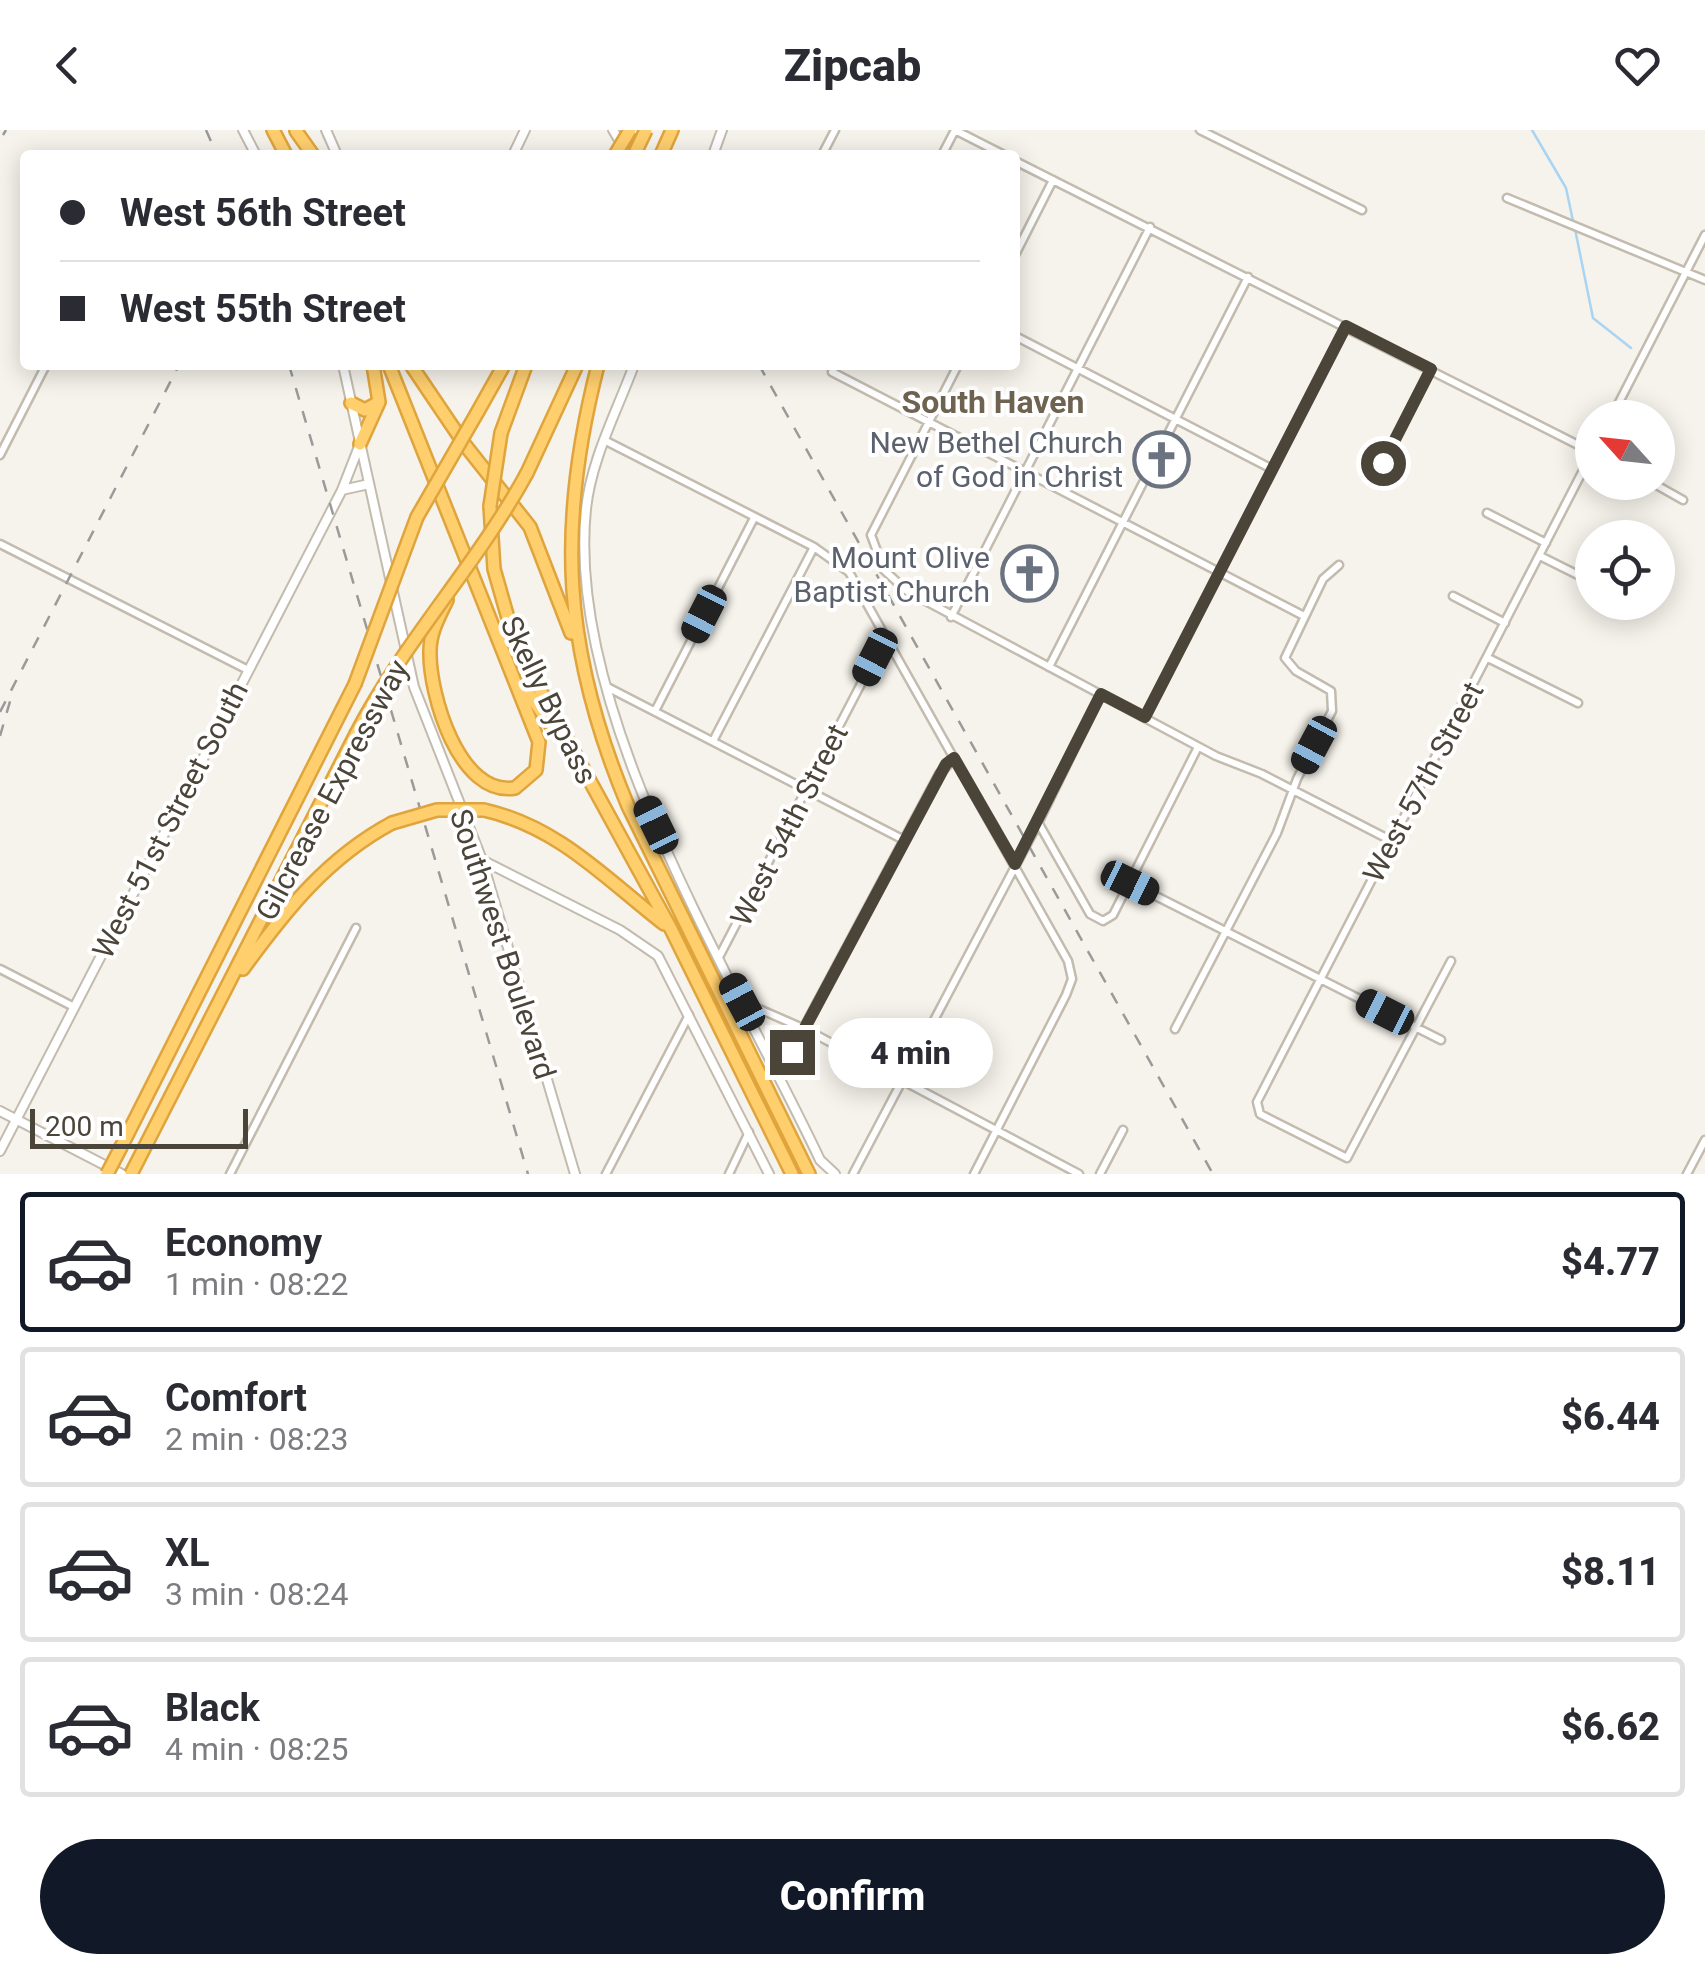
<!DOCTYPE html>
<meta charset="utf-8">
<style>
:root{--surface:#fff;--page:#f2f2f3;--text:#2b2b33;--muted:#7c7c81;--line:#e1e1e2;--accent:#111827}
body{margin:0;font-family:Roboto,sans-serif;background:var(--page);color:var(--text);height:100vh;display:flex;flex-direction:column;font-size:38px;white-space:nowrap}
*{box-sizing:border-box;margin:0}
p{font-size:32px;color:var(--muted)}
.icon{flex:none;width:55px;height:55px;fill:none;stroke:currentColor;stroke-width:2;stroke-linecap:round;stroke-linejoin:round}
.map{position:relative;height:1044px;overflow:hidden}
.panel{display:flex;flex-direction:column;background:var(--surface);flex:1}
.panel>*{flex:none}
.top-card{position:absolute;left:20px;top:20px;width:1000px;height:220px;border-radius:10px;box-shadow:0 5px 25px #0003;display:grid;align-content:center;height:220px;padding:0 40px;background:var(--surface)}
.needle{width:65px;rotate:297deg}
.controls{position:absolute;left:1575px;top:270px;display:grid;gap:20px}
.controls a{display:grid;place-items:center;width:100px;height:100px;border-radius:50%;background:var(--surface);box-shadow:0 5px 25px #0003;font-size:50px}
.scale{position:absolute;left:30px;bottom:25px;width:218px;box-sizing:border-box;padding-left:10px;border:5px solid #4b4439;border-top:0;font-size:28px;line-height:35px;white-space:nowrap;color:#4b4439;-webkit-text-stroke:8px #fff;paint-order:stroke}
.end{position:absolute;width:45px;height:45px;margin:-22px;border:12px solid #4b4439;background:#fff;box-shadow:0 0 0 5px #fff}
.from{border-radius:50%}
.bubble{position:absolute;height:70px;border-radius:35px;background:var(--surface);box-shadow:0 5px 25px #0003;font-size:32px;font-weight:800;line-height:70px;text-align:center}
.car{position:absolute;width:30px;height:60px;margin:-30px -15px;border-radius:12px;box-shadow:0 0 8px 2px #0007;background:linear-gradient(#222 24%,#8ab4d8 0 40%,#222 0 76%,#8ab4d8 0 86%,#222 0)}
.top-card b{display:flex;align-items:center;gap:35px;height:95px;font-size:38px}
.top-card b+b{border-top:2px solid var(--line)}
.top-card i{width:25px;height:25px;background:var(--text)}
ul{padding:18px 0 0;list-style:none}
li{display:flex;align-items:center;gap:30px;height:140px;margin:0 20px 15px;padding:0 20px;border:5px solid var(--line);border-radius:10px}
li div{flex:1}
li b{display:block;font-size:38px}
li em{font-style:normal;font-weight:800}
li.active{border-color:var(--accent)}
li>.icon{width:90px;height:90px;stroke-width:1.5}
.button{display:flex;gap:20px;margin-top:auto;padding:20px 40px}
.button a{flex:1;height:115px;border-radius:60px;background:var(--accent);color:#fff;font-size:40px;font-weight:800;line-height:115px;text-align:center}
header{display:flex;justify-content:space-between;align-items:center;height:130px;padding:0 40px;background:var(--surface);font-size:45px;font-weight:800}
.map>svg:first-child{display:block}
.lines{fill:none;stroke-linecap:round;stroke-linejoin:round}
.stream{stroke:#a9d4f2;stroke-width:2.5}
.minor-casing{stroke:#c2bbae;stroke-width:11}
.tertiary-casing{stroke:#c2bbae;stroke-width:12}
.motorway-casing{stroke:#e0a43c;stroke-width:16}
.minor{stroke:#fff;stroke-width:6}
.tertiary{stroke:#fff;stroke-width:8}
.motorway{stroke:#ffcf6e;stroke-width:11}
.rail{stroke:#9a9a9a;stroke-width:2.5;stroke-dasharray:12 12;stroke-linecap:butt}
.motorway-bridge-casing{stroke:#e0a43c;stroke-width:16;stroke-linecap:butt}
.motorway-bridge{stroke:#ffcf6e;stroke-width:11}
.route{stroke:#4b4439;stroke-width:12}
.labels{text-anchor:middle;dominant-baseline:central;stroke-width:8;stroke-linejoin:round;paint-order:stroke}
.worship-label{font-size:30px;fill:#5b616d;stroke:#fff;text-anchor:end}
.street-label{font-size:30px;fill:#4b4439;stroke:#fff}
.neighbourhood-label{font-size:32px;font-weight:bold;fill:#6e6250;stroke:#fff}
</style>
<header><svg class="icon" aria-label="back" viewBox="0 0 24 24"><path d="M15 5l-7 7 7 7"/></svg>Zipcab<svg class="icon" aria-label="heart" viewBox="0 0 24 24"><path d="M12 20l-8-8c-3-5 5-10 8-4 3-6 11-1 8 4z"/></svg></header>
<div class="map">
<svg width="1705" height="1044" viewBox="0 0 1705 1044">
<rect width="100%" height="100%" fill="#f6f3ec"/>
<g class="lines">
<path class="stream" d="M1532,0L1566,58L1573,91
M1575,99L1593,188L1631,218"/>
<defs>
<path id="minor" d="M955,0L1004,25
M1200,0L1362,80
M822,25L835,0
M942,25L955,0
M1015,31L1592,322
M1507,68L1705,150
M1015,125L1053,50
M1015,206L1272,339
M836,235L832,242L1304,486
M958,235L871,405L884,440L907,461L1216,626L1262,644L1392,711
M1611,288L1705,105
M606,311L814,417L849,442L1068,831L1072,849L1066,865L974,1044
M0,325L46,235
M1651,352L1683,370
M1380,355L1383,333L1431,239
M1487,383L1546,413
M0,414L248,540
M1540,426L1592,452
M1453,466L1505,493
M1633,472L1637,475
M951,487L1150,97
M1488,528L1578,573
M1049,537L1248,147
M609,558L904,710
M655,581L754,388
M1145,587L1346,196
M713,611L814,417
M1039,694L1090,784L1103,791L1113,785L1198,617
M1130,753L1441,910
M719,827L875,527L889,510
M1451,831L1347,1028L1260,984L1257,972L1592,323
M0,839L74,877
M743,872L805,899L1079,1044
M1175,899L1277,703L1297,649L1332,581L1331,561L1296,541L1285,528L1323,449L1339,435
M779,944L939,644L954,629
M230,1044L356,798
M606,1044L689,885
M729,1044L749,1002
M853,1044L1038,693L1101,564
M1100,1044L1123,1000
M1687,1044L1705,1010"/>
<path id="tertiary" d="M243,0L256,25
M326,0L337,25
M613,0L628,25
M513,25L525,0
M713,25L722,0
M343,235L414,557L482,730L575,1044
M634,235C617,281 591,330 586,379C565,583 735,849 820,1030L835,1044
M342,360L369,354
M482,730L620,800L658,826L769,1044
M0,981L122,1044
M0,1021L342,360L360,314"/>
<path id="motorway" d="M273,0L286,25
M296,1L313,25
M661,25L672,0
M389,235L539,612L536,640L515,658C459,667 429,564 430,521C430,502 439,487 447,470
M411,235L465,315L530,397L571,503
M598,235C556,398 563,521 628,676L809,1044
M351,273L365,280L379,272
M477,283L504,235
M501,303L526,235
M360,314L379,272L373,235
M527,343L577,235
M490,376L494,439L516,516L671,799L792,1044
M523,555L549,593
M484,680C559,697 606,749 664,794
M243,839C286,780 327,728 392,693
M121,1017L355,554
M131,1044L356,604"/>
</defs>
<use href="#minor" class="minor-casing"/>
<use href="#tertiary" class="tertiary-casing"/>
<use href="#motorway" class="motorway-casing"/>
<use href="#minor" class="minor"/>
<use href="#tertiary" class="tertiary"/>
<use href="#motorway" class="motorway"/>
<path class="rail" d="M206,0L217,25
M627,0L641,25
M3,5L6,0
M289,235L528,1044
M759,235L1213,1044
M0,582L179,235
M0,606L11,568"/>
<defs>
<path id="motorway-bridge" d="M615,25L630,0
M634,25L646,0
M490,376L501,303
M355,554L417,387L477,283
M356,604C404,511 477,435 527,343
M392,693L437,680H484
M107,1044L121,1017"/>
</defs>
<use href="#motorway-bridge" class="motorway-bridge-casing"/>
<use href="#motorway-bridge" class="motorway-bridge"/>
</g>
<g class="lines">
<path class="route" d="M792,922L946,634L954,628L1015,734L1101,564L1145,587L1346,196L1431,239L1383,333"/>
</g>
<defs>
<symbol id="church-ring" viewBox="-11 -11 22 22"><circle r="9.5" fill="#fff" stroke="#6b7280" stroke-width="1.5"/><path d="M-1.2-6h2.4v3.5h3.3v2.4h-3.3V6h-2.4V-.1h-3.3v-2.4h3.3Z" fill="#6b7280"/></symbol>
</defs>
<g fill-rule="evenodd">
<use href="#church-ring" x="1130" y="298" width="63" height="63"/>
<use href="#church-ring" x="998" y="412" width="63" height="63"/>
</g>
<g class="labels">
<g class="worship-label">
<text x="1123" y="312">New Bethel Church<tspan x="1123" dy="34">of God in Christ</tspan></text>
<text x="990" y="427">Mount Olive<tspan x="990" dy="34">Baptist Church</tspan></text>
</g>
<g class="street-label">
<text transform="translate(549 570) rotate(64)">Skelly Bypass</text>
<text transform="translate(1423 652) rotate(-62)">West 57th Street</text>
<text transform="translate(332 660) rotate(-62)">Gilcrease Expressway</text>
<text transform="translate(170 690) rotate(-63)">West 51st Street South</text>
<text transform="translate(789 695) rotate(-63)">West 54th Street</text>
<text transform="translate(503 814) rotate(72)">Southwest Boulevard</text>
</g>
<g class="neighbourhood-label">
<text x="993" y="272">South Haven</text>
</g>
</g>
</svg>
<div class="controls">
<a><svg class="needle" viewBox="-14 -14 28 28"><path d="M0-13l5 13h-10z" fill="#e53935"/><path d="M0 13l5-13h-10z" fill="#7c7c81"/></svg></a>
<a><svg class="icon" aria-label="locate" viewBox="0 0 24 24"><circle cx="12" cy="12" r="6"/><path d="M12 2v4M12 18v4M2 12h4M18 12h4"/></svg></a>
</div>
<div class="scale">200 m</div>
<i class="end from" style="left:1383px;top:333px"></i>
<i class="end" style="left:792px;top:922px"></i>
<div class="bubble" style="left:828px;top:888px;width:165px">4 min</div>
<i class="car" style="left:704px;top:484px;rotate:207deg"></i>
<i class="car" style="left:875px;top:527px;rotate:207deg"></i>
<i class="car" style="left:1314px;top:615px;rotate:208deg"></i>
<i class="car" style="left:656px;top:695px;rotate:334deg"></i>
<i class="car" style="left:1130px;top:753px;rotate:116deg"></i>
<i class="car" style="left:742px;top:872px;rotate:332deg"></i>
<i class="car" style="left:1385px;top:882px;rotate:297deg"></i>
<div class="top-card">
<b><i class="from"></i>West 56th Street</b>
<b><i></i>West 55th Street</b>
</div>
</div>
<section class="panel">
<ul>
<li class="active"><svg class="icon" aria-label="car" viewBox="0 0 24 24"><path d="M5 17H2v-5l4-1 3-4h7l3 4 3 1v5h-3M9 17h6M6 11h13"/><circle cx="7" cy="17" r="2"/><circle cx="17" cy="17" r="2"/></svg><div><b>Economy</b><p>1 min · 08:22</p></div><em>$4.77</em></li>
<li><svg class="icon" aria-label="car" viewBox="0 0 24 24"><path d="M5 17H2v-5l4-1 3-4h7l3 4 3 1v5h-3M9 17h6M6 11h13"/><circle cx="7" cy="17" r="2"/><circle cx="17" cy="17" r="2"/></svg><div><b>Comfort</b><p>2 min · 08:23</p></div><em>$6.44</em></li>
<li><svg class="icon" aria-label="car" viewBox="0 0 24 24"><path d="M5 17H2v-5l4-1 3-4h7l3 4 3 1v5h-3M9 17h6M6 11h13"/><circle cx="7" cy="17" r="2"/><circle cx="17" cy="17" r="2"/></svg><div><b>XL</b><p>3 min · 08:24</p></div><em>$8.11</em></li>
<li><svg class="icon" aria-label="car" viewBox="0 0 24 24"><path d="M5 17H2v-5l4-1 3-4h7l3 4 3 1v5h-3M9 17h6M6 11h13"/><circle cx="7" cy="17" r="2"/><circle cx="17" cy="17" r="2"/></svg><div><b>Black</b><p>4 min · 08:25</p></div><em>$6.62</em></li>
</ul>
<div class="button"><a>Confirm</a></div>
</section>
